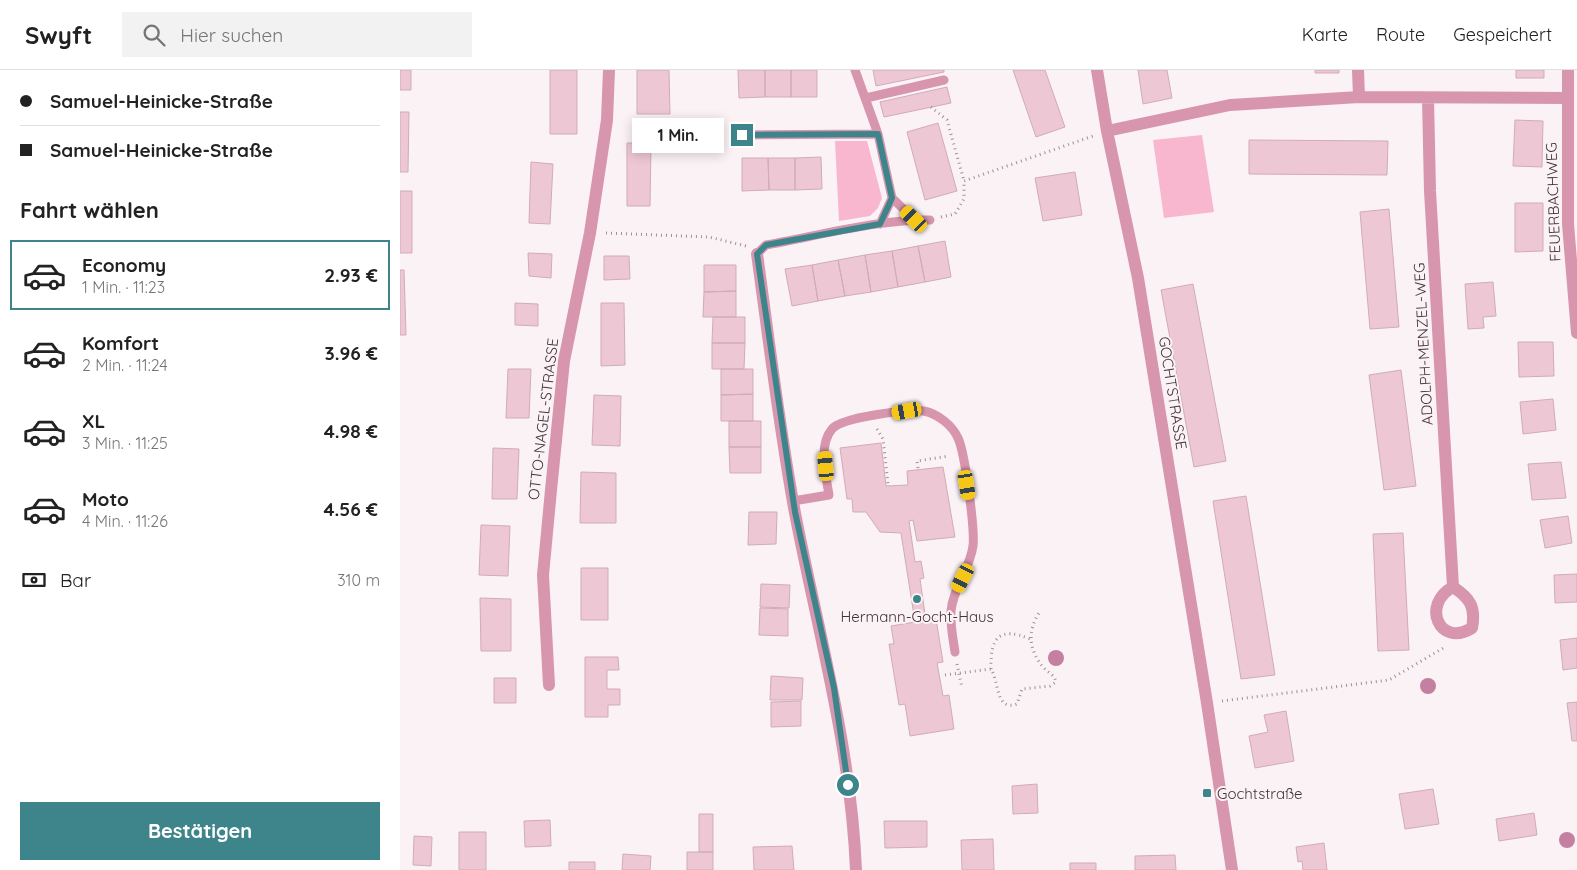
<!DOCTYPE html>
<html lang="de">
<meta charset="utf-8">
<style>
:root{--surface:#fff;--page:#f2f2f2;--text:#222;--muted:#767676;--line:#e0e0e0;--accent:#3d858b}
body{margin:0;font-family:Quicksand,sans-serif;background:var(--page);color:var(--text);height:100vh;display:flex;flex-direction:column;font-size:19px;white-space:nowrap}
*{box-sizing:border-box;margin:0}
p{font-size:16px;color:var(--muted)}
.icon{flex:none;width:28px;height:28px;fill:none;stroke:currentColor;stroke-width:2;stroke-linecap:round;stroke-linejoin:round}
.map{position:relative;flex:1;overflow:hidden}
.details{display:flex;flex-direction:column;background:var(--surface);width:400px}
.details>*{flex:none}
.top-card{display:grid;align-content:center;height:110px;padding:0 20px;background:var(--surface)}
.end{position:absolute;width:22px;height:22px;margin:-11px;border:6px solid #3d858b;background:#fff;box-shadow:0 0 0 2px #fff}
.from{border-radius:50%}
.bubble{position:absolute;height:35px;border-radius:0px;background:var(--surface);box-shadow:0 2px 12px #0003;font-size:16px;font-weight:700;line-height:35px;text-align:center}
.car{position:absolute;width:15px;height:30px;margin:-15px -8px;border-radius:6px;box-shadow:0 0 4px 1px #0007;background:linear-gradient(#f5c518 24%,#345 0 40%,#f5c518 0 76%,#345 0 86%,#f5c518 0)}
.top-card b{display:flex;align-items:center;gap:18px;height:48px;font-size:19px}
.top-card b+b{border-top:1px solid var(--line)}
.top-card i{width:12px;height:12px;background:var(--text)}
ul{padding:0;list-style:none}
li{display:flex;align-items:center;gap:15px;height:70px;margin:0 10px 8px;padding:0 10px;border:2px solid transparent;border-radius:0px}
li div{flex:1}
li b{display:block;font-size:19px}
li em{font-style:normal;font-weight:700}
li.active{border-color:var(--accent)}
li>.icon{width:45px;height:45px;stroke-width:1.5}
h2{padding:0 20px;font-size:22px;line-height:60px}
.pay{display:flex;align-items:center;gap:12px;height:55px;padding:0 20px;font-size:19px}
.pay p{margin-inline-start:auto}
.cta{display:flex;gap:10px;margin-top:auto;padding:10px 20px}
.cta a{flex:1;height:58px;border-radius:0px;background:var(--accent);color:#fff;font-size:20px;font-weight:700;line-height:58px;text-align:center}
header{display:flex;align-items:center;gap:30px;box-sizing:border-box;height:70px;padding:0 25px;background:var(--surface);border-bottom:1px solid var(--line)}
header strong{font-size:24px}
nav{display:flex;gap:28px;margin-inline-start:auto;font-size:18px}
.search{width:350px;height:45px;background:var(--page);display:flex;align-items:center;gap:12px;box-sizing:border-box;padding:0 18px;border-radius:0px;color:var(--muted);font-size:19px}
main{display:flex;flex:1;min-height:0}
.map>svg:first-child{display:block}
.green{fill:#f8b7cf}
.building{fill:#eec7d5;stroke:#d1abb8}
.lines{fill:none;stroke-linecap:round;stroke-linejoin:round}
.path{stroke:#9d9196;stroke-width:3;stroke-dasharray:1 4;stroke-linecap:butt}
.service{stroke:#d795ae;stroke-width:9}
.minor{stroke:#d795ae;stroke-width:12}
.tree{fill:#c380a0}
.route{stroke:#3d858b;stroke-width:6}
.poi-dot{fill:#3d858b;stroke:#fbf2f5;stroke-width:2}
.labels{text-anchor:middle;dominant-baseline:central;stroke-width:4;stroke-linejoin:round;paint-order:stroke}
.street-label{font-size:15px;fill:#43343a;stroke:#fbf2f5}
.poi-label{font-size:15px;fill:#43343a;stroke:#fbf2f5}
</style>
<header>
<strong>Swyft</strong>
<div class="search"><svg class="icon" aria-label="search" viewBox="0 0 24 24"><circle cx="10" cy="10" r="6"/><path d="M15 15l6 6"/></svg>Hier suchen</div>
<nav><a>Karte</a><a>Route</a><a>Gespeichert</a></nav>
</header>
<main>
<section class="details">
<div class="top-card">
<b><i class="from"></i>Samuel-Heinicke-Straße</b>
<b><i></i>Samuel-Heinicke-Straße</b>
</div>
<h2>Fahrt wählen</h2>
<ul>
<li class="active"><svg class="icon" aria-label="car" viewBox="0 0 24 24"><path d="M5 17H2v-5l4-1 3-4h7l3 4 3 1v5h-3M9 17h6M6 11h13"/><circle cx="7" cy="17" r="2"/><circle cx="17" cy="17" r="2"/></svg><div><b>Economy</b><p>1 Min. · 11:23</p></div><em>2.93 €</em></li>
<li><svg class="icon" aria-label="car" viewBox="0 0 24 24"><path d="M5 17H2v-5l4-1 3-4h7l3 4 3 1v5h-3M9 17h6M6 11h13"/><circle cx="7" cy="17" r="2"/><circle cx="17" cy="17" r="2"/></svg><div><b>Komfort</b><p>2 Min. · 11:24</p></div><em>3.96 €</em></li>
<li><svg class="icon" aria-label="car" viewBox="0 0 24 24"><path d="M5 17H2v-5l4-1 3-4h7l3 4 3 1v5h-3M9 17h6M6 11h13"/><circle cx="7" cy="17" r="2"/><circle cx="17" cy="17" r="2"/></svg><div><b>XL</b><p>3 Min. · 11:25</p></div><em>4.98 €</em></li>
<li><svg class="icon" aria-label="car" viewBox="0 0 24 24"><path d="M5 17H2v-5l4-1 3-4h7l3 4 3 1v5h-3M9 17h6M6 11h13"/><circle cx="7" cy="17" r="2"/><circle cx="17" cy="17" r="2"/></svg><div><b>Moto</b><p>4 Min. · 11:26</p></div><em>4.56 €</em></li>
</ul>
<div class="pay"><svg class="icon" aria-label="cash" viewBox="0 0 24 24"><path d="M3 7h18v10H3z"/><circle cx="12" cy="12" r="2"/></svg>Bar<p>310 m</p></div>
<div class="cta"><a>Bestätigen</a></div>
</section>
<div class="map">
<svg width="1177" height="800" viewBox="0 0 1177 800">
<rect width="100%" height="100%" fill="#fbf2f5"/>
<path class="green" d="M802,65L814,142L764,148L753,70Z
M435,71H467L482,128L478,138L470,146L439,151Z"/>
<path class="building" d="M0,0H11V20H0Z
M150,0H177V64H150Z
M237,0H269L270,44H237Z
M338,0H365V27L339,28Z
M365,0H391V27H365Z
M391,0H417V27H391Z
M473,0H544V2L476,16Z
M613,0H645L665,57L636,67Z
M738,0H767L772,28L743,34Z
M915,0H939V3H915Z
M1116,0H1144V8H1116Z
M547,17L551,33L484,47L480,32Z
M0,42H9L8,102H0Z
M1115,50L1143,51L1142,97L1113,96Z
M538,53L557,121L525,130L507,62Z
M849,70L988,71L987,105L849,104Z
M227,73H251L250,136H227Z
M421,87L422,119L395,120V88Z
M342,88H368L369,120L342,121Z
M368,88H395V120H369Z
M131,92L153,94L150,154L129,153Z
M675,102L682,145L643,151L635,108Z
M0,121H12V183H0Z
M1115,133H1143V181L1115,182Z
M989,139L999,257L970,259L960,142Z
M545,171L551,207L525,212L518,176Z
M518,176L525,212L498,217L492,181Z
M492,181L498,217L471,222L465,185Z
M128,183L152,184L151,208L129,206Z
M465,185L471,222L445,226L438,190Z
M204,186H229L230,209L204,210Z
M438,190L445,226L418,231L412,195Z
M304,195H336V221L304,222Z
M412,195L418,231L392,236L385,199Z
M0,200H4L6,265H0Z
M1093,212L1096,246L1083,247L1084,258L1068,259L1065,214Z
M793,214L826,391L794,397L761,220Z
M336,221V247H303L304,222Z
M115,233L138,234V256L115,255Z
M201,233H224L225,295L201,296Z
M313,247H345V273H312Z
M1118,272H1153L1154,306L1119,307Z
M312,273H345L344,299H312Z
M108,299H131L129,348H106Z
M321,299H353V324L321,325Z
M1001,300L1016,416L984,420L969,305Z
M353,324V351H321V325Z
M194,325L221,326L220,376L192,375Z
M1153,329L1156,360L1123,364L1120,332Z
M329,351H361V377H329Z
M481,373L486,416L508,415L507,401L543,397L555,467L517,471L513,450L509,451L515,492L521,491L524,508L520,509L526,551L536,549L543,592L537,593L543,626L549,625L554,659L510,666L505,634L499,635L489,574H494L491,556L515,552L501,463L480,462L466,442H453L452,429H447L440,378Z
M329,377H361V403H330Z
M93,378L119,379L117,429H92Z
M1161,392L1166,428L1132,430L1128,394Z
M181,402L216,403V453H180Z
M846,426L875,605L841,609L813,431Z
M349,442H377L376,474L348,475Z
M1168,446L1172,473L1145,478L1140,450Z
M81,455L110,456L108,506L79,505Z
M1003,463L1009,580L978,581L973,464Z
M181,498H208V550H181Z
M1177,504V532L1155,533L1154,505Z
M361,514L390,515L389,538L360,537Z
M80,528L111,529V581H81Z
M360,538L388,539V566L359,565Z
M1177,568V598L1163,600L1160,570Z
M185,587H218L219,600H207V619H220V635H208V647H185Z
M371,606L403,608L402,630H370Z
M94,608H116V633H94Z
M401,631V656L371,657V632Z
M1177,632V671H1172L1167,633Z
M886,641L894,691L855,698L849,666L868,662L864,645Z
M637,714L638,743L613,744L612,716Z
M1033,719L1039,754L1005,759L999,724Z
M1134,743L1137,765L1099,771L1096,749Z
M299,744H313V782H299Z
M150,750L151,776L125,777L124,751Z
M484,751H527V777L485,778Z
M59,762H86V800H59Z
M14,766L32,767L31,796L13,795Z
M593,769L594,800H562L561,770Z
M924,773L927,800H903L902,791L898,792L896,777Z
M392,776L394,800H354L353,777Z
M287,782H313V800H287Z
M223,784L251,786L250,800H222Z
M775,785L776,800H735V786Z
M169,792H195V800H169Z
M670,793H696V800H670Z"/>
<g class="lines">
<path class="path" d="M531,37L547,50L564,111
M541,147L555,144L564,129V111L693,66
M206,163L309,167L346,176
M477,359L483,369L488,414
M518,398L517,391L549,386
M557,594L562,618
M591,599C590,568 599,556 630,569
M545,605L591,599C599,612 596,642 617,634L622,619L650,616L656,612C654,604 648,603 643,597C629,580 627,562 639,543
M822,631L989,610L1045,577"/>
<path class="service" d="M455,0L478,64L492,128L480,154
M466,28L544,10
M342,65L478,64
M492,128L514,149
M357,184L366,175C417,166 479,149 530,150
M393,431L429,425C426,406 418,375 432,359C442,347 508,339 524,341C538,344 552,355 558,368C565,383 575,459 573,476C570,499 553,518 551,541C550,554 553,569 555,582"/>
<path class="minor" d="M697,0L707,61L738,208L807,633L832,800
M958,0L959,27
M1168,0V154L1177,263
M1028,29L1030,121L1053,517C1070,528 1076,537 1072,558C1039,578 1021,534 1053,517
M707,61L830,35L959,27L1167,28
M357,184C369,270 379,357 395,443C418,562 451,677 456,800
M149,615L143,505L151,420L164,291L190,163L207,50L209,0"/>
</g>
<g class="tree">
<circle cx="656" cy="588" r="8"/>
<circle cx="1028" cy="616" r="8"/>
<circle cx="1167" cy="770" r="8"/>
</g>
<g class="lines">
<path class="route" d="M342,65L478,64L492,128L480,154L366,175L357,184L395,442L434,618L448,715"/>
</g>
<g class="poi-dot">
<circle cx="517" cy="529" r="5"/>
<rect x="802" y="718" width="10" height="10" rx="2.5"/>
</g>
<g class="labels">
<g class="street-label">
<text transform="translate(1153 132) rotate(-92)">FEUERBACHWEG</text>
<text transform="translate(1023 274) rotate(-93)">ADOLPH-MENZEL-WEG</text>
<text transform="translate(773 323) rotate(81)">GOCHTSTRASSE</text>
<text transform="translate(143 349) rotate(-83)">OTTO-NAGEL-STRASSE</text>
</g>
<g class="poi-label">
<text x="517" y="546">Hermann-Gocht-Haus</text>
<text x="817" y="723" text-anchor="start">Gochtstraße</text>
</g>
</g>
</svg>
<i class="end from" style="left:448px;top:715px"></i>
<i class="end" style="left:342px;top:65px"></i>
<div class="bubble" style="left:232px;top:48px;width:92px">1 Min.</div>
<i class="car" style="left:514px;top:149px;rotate:314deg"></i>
<i class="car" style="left:507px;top:341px;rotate:260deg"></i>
<i class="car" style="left:426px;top:396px;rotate:355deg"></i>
<i class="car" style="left:567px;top:415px;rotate:171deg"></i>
<i class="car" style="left:563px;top:508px;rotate:207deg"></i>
</div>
</main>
